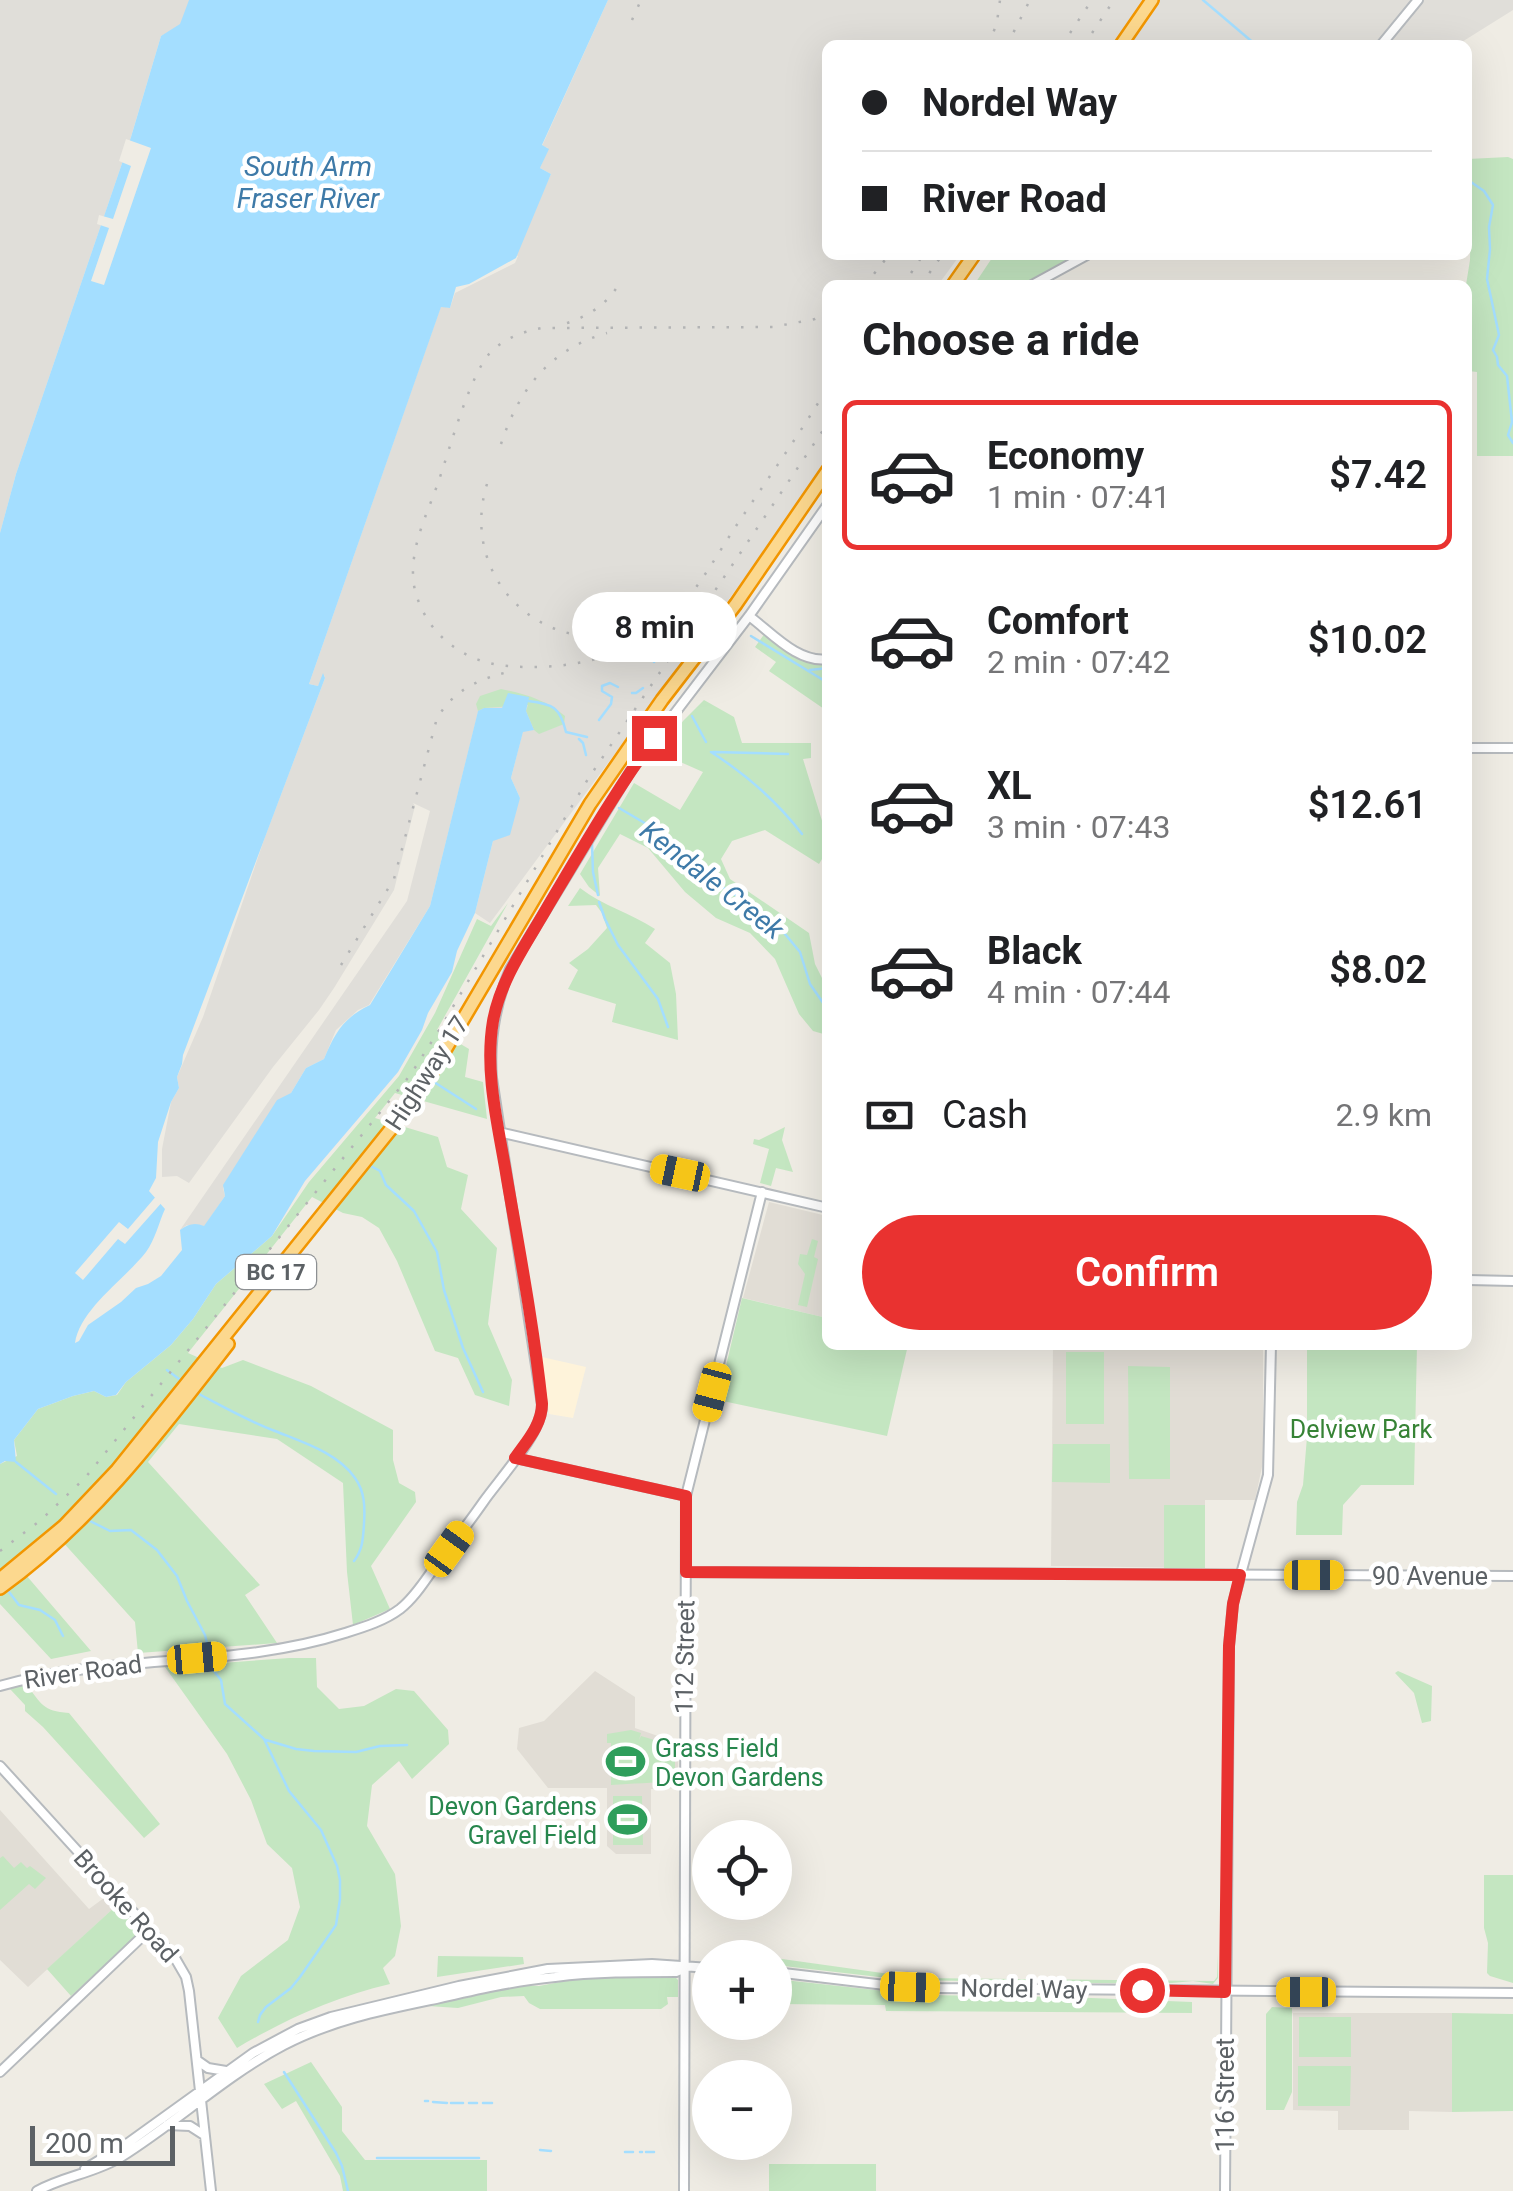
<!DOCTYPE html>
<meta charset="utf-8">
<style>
:root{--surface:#fff;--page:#f2f2f2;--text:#202124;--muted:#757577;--line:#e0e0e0;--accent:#e93230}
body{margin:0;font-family:Roboto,sans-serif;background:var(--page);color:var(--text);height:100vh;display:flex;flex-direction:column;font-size:38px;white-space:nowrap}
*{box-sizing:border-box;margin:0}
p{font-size:32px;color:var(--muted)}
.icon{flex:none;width:55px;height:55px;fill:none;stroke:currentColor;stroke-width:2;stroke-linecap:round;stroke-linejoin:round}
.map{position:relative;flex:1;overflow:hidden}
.panel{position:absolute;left:822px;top:280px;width:650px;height:1070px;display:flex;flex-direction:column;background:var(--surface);border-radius:15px;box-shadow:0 10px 40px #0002}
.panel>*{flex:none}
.banner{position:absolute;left:822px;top:40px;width:650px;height:220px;border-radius:15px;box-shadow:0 10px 40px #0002;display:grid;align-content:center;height:220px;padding:0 40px;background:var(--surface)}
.tools{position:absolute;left:692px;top:1820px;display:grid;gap:20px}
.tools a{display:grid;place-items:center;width:100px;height:100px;border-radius:50%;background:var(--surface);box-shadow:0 10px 40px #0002;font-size:50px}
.scale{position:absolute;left:30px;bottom:25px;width:145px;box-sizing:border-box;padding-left:10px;border:5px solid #5c6165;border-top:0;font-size:28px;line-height:35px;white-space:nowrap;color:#5c6165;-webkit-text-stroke:8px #fff;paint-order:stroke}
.end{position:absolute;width:45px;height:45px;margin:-22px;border:12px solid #e93230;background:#fff;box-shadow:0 0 0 5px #fff}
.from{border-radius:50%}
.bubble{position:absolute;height:70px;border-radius:35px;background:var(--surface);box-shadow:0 10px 40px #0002;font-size:32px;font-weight:600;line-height:70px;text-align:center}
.car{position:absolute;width:30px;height:60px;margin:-30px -15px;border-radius:12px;box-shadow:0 0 8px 2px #0007;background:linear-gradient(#f5c518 24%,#345 0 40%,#f5c518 0 76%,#345 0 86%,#f5c518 0)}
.banner b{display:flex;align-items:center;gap:35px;height:95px;font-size:38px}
.banner b+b{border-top:2px solid var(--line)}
.banner i{width:25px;height:25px;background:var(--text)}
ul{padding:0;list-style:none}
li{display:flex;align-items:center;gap:30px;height:150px;margin:0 20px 15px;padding:0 20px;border:5px solid transparent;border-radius:15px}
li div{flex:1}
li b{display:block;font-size:38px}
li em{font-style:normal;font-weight:600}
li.current{border-color:var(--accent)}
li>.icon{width:90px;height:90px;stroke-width:1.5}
h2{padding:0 40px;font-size:45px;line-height:120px}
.pay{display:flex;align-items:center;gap:25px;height:110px;padding:0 40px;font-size:38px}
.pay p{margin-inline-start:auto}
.button{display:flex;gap:20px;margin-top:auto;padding:20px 40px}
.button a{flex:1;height:115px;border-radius:60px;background:var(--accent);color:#fff;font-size:40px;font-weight:600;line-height:115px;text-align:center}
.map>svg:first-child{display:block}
.commercial{fill:#fef3da}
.industrial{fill:#e0ded9}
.education{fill:#e1ddd5}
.green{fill:#c4e6c1}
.water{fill:#a4deff}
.pier{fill:#efece4}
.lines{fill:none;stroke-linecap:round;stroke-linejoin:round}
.stream{stroke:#a4deff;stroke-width:2.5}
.secondary-casing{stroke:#b6babe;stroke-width:12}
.highway-casing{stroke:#f29601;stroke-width:16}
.secondary{stroke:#fff;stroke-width:8}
.highway{stroke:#fcd88e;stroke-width:11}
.rail{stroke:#b3b4b5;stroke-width:2.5;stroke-dasharray:2.5 12;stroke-linecap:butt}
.route{stroke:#e93230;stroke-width:12}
.labels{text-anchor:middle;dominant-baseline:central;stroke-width:9;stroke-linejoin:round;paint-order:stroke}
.shield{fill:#fff;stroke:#8d9093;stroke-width:2.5}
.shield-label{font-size:22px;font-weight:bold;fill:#5c6165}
.street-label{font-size:25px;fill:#5c6165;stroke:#fff}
.park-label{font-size:25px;fill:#378335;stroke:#fff}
.leisure-label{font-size:25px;fill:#27864d;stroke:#fff;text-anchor:start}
.water-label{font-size:28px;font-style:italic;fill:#3e7aa8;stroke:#fff}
</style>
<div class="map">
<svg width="1513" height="2191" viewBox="0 0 1513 2191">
<rect width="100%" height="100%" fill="#efece4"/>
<path class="commercial" d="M542,1357L586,1367L573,1418L549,1414Z"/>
<path class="industrial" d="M0,0H204L192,32L175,29L161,36L130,140L16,474L0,533Z
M608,0H1513V10L1457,45H1400L1385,33L1375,45H828V255H960L938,285H828L827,459L799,503L746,576L490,923L475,913L493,841L520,798L511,778L523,731L533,730L478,712L430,906L369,1005L358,1010L336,1030L324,1059L306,1068L291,1093L223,1188L225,1196L204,1227L187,1225L180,1230L407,901L430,811L413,803L415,806L394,890L334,988L319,1010L273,1067L189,1183L177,1176L162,1177V1149L171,1102L179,1088L177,1077L203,1017L265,837L325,678L324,675L318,686L309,684L441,306L450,308L455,293L515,263L518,256L514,255L551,174L540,168L548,148L542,146Z"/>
<path class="education" d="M769,1202L827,1216V1318L743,1298Z
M1053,1345L1263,1346V1462L1255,1500H1205V1568L1051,1566Z
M595,1671L635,1697V1728L678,1743V1788L651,1789V1854H616L607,1846V1788H548L517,1749L519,1728L544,1721Z
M0,1810L89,1909L108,1895L117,1905L28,1987L0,1960Z
M1293,2013H1452V2112L1409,2111V2130H1338V2111L1293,2110Z"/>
<path class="green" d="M1508,157L1513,159V456H1477V372L1468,371L1466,285L1470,260L1471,207L1468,201V159Z
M994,255H1076L1022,285H974Z
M765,633C783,646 804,666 827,665V711L769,671L776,662L755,647Z
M501,689C526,694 546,700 565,716L564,724L539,734L534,730L526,711L528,705L484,708L478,711L476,704L480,696Z
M704,700L734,717L742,743H811V758L803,759L827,837V851L819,864L765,830L732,841L721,859L730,879L809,933L815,964L827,988V1035L813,1031L799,1014L775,959L750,933L716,918L685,892L648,848L620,834L598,868L600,896L589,887L580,874L634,783L680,810L703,772L660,753L683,721Z
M580,888C603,906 631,913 655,929L645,943L670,963L676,994L678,1040L612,1022L616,1004L568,989L578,970L569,963L588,949L607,928L602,913L596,905L568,906Z
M508,903L437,1030L469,1049L465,1077L483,1082L487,1119L395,1093L375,1118L438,1137L447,1167L468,1175L461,1209L497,1248L488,1324L512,1380L509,1406L475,1395L458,1358L435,1351L397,1261L379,1228L362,1217L343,1213L312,1197L188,1353L222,1368L243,1360L311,1386L393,1430V1460L399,1483L415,1492L416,1502L371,1566L390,1609L353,1625L347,1572L343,1483L277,1439L179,1424L148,1462L260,1585L245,1595L277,1643L138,1653L135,1622L51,1529L14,1561L91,1651L51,1659L0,1604V1464L17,1456L14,1440L38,1409L73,1396L94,1391L106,1397L117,1395L126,1382L171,1345L193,1319L216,1284L272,1236L309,1182L399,1076L435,1013L477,919L491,926Z
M785,1127L782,1140L793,1172L776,1168L771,1186L760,1183L769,1149L753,1144L754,1139L759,1140Z
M812,1239L818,1241L814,1257L818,1259L807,1307L798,1305L805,1274L798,1264L800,1254L807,1255Z
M742,1298L827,1318L828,1345H908L887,1436L718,1400Z
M1307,1345H1417L1414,1485H1361L1343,1505L1342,1535H1296L1297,1502L1303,1485L1307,1437Z
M1066,1352H1104V1424H1066Z
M1128,1366L1170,1367V1479H1129Z
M1053,1444H1110V1483L1052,1482Z
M1164,1505H1205V1568H1164Z
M289,1658H316L317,1687L339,1709L364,1706L396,1689L414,1691L448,1730L449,1744L412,1779L399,1761L372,1785L367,1826L395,1874L401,1926L395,1956L383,1968L390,1984C335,1997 286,2019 237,2048L218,2018L241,1976L288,1940L300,1907L292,1868L267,1844L251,1800L227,1754L165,1667Z
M1398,1671L1432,1686L1431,1721L1422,1723L1414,1693L1395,1673Z
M26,1684C42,1704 42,1711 69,1713L160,1824L144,1838L43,1727L25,1711V1705L10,1689Z
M631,1730L641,1733L639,1740L641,1736L675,1746V1782C652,1782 633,1784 611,1785V1743H607V1734Z
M613,1796H642L643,1845H613Z
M3,1856L14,1868L21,1862L27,1868L30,1866L46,1878L35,1889L29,1884L0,1910V1858Z
M1484,1875H1513V1983L1490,1976L1487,1973L1488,1943L1484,1928Z
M117,1905L141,1932L71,1996L47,1969Z
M1217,1954L1218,1978L1213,1984L1193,1981L1161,1984L905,1980L775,1965V1958L918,1978L1214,1981L1217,1977Z
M438,1956L523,1957L524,1964L437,1977Z
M637,1976H674L678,1980V1997H667L668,2004L661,2009H540L529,2003L524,1996L501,1997L458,2008L428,2006L522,1985L539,1986L581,1978Z
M775,1979L921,1995L1066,1997L1192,2002V2013L886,2011L885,2005L775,2004Z
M1272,2007L1292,2008V2092L1284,2110H1266V2014Z
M1452,2013L1513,2014V2111L1452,2112Z
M1299,2017H1351V2057H1299Z
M311,2062L342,2107V2131L365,2160H487V2191H343L340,2176L296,2101L282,2109L264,2084Z
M1298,2066H1351L1350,2106H1298Z
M769,2164H876V2191H769Z"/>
<path class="water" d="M189,0H608L542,145L549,149L540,168L551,174L516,258L469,284L456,287L450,308L441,307L309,684L318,686L323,673L325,678L183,1055L182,1064L177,1077L179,1088L171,1102L158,1142L156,1178L149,1191L165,1209C159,1222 155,1240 146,1252C125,1279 80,1309 75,1343L79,1341L88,1325L121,1302L136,1288L148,1284L161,1276L182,1250L180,1230C188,1224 195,1222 204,1226L225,1196L223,1185L277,1100L291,1093L306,1068L324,1059C335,1033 343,1018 370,1005L430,906L478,711L484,708H502L508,693L529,697L526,711L534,730L523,732L511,778L520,798L510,835L493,841L475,913L457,951L452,972L428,1013L422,1030L398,1072L305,1181L272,1236L216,1284L193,1319L171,1345L126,1382L116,1395L106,1397L94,1391L73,1396L38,1409L14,1440L16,1462L5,1461L0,1464V533L16,474L131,137L161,36L180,24Z"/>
<path class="pier" d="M126,139L151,148L104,285L91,281L109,228L97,224L99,215L113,219L131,166L119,161Z
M158,1194L164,1200L125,1244L118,1239L83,1280L75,1273L119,1222L128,1229Z"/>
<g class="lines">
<path class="stream" d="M1203,0L1256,45
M1468,180L1484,191L1493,205L1489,227L1490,249L1487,279L1499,335L1493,350L1497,357L1498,365L1507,376L1512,422L1508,435L1513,443
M751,636L828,683
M683,652L714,612
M654,662L667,645L672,646
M810,670L828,668
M632,693H636L643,688
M528,701C553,704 560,707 566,732L587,737
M692,716L706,742
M599,720L611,704L612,697L602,691V686L610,683L618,687
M579,739L583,743L586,755
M711,752C747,775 776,800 802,834
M713,752L788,754
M619,808L648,825L702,875L747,902L775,922L800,952L810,984L828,1010
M592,844L593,872L598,895
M599,902L605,919L618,945L658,999L668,1027
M431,1080L476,1109
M367,1164L380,1171L386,1185L414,1211L437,1252L444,1290L463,1348L483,1392
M167,1370L183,1382
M197,1393C222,1406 248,1421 275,1431C302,1442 338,1453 355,1478C365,1492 365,1507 364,1524C363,1538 363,1549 354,1561
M16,1462L56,1494
M88,1520L110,1531L131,1530L157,1550L177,1576L187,1601L205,1635L209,1651
M6,1588L19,1605L40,1610L55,1620L63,1636
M210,1666L221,1680L225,1704L264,1739L289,1791L321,1830L337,1866L340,1880V1899L336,1925L300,1977L291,1988L266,2007L260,2015L258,2022
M266,1740L296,1749L314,1751L356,1752L380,1746L407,1745
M284,2072L336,2153L342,2166L348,2191
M425,2101H428
M433,2102L447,2103
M451,2103H463
M469,2103H477
M483,2103H492
M540,2150L551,2151
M625,2152H633
M640,2152H642
M646,2152H654
M377,2158H479"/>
<defs>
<path id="secondary" d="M1381,45L1418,0
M1032,285L1087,255
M749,616C771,632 798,664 828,659
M1468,748H1513
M499,1132L828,1208
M1468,1280L1513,1281
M515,1458L686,1496
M687,1572L1513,1576
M0,1686C113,1653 233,1669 345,1633C364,1627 384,1621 400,1609C414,1598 424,1582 434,1568C451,1546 468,1524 484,1501C501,1477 542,1433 542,1405L492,1078C489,1039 495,1005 510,969L630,772L749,616L828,504
M0,1766L175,1958L186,1977L189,1991L211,2191
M775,1972L885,1985L936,1988L1513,1993
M198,2061L208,2068L226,2071
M0,2072L149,1930
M167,2125L190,2126L204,2135
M85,2169L128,2143L253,2053L298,2029L331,2017L459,1986L548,1969L652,1964L710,1968
M37,2191C64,2176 95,2173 121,2157C177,2122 225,2076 284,2045C332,2020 383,2010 436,1999C475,1990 514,1981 555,1977C595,1972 636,1972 676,1972L685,1968
M684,2191L686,1496L762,1192
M1225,2191L1229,1646L1233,1603L1268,1475L1271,1345"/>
<path id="highway" d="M1121,45L1152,0
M953,285L974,255
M0,1579L64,1526L117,1470L399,1119L432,1072L590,804L662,700L736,604L828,470
M0,1588C92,1522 159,1433 228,1344"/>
</defs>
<use href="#secondary" class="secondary-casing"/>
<use href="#highway" class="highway-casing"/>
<use href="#secondary" class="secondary"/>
<use href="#highway" class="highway"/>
<path class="rail" d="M632,20L641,0
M989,45L997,22L1000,0
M1007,45L1030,0
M1062,45L1092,0
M1084,45L1114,0
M865,285L889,255
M903,285L923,255
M921,285L942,255
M828,312L815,319L773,327L542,328C522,332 504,338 489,354C469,378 450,448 439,480C431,504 419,528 415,552C412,567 412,583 417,597C430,637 466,663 508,666C553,670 607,663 646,637C686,612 711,564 736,526C767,480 799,435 828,387
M567,323C589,316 609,303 620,282
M501,444C519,389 550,349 607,333
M487,484C457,581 550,667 645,626
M341,965L394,879L437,718C455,689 480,678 513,671
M0,1551L41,1520L85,1478L411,1074L441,1027L588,779L828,423"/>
</g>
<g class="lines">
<path class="route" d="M654,738C615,792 582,849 548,906C527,943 501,978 493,1021C484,1073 499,1129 507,1179C520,1254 534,1329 542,1404C542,1425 526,1442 515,1458L686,1496V1572L1240,1575L1233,1604L1229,1646L1225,1992L1142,1990"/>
</g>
<defs>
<symbol id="stadium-bare" viewBox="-9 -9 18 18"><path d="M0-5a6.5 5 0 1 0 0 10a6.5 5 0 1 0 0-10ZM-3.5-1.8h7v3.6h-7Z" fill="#2e9e5b" stroke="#fff" stroke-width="2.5" paint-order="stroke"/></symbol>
</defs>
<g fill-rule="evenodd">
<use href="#stadium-bare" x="598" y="1734" width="55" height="55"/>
<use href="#stadium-bare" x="600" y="1792" width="55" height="55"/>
</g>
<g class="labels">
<rect class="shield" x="236" y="1255" width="80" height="34" rx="8"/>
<g class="shield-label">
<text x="276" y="1272">BC 17</text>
</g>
<g class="street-label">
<text transform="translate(427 1073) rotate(-57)">Highway 17</text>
<text x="1430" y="1576">90 Avenue</text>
<text transform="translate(685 1657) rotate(-89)">112 Street</text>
<text transform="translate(83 1672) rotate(-8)">River Road</text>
<text transform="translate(126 1906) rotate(48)">Brooke Road</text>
<text transform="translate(1024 1989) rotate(1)">Nordel Way</text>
<text transform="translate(1225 2095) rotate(-90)">116 Street</text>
</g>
<g class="park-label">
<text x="1361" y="1429">Delview Park</text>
</g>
<g class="leisure-label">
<text x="655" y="1748">Grass Field<tspan x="655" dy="29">Devon Gardens</tspan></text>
<text x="597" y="1806" text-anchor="end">Devon Gardens<tspan x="597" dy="29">Gravel Field</tspan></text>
</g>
<g class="water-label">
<text x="308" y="166">South Arm<tspan x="308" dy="32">Fraser River</tspan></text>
<text transform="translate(712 880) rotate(38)">Kendale Creek</text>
</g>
</g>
</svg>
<div class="tools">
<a><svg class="icon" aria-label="locate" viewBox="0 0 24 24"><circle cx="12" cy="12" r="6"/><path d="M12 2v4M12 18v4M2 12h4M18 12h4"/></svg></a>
<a>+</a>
<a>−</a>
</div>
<div class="scale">200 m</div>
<i class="end from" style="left:1142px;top:1990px"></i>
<i class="end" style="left:654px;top:738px"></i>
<div class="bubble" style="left:572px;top:592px;width:165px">8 min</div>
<i class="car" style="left:680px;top:1173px;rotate:282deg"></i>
<i class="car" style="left:712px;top:1392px;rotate:195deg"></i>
<i class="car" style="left:449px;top:1549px;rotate:36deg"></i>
<i class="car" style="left:1314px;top:1575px;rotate:90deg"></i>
<i class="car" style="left:197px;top:1658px;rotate:85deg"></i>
<i class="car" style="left:910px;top:1987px;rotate:92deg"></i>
<i class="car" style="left:1306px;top:1992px;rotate:270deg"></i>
<div class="banner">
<b><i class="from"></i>Nordel Way</b>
<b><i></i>River Road</b>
</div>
<section class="panel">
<h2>Choose a ride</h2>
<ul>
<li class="current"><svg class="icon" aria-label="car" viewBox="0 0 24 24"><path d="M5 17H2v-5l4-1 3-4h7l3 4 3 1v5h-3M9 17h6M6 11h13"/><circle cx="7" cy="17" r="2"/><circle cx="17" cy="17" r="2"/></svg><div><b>Economy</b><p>1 min · 07:41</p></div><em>$7.42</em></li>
<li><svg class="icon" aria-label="car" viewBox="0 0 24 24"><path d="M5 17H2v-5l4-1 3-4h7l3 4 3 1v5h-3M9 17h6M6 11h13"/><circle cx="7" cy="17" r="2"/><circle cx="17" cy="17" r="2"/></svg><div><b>Comfort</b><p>2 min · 07:42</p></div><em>$10.02</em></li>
<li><svg class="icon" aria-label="car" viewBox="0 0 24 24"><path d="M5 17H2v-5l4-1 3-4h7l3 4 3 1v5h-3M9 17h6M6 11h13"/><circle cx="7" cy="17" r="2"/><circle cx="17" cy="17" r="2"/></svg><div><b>XL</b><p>3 min · 07:43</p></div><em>$12.61</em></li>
<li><svg class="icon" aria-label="car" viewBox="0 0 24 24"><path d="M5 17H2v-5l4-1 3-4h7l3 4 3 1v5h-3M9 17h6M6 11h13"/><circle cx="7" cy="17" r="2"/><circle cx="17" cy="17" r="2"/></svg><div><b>Black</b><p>4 min · 07:44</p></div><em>$8.02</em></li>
</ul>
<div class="pay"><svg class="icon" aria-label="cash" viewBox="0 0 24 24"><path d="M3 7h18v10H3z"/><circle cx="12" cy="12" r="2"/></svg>Cash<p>2.9 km</p></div>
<div class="button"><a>Confirm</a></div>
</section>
</div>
